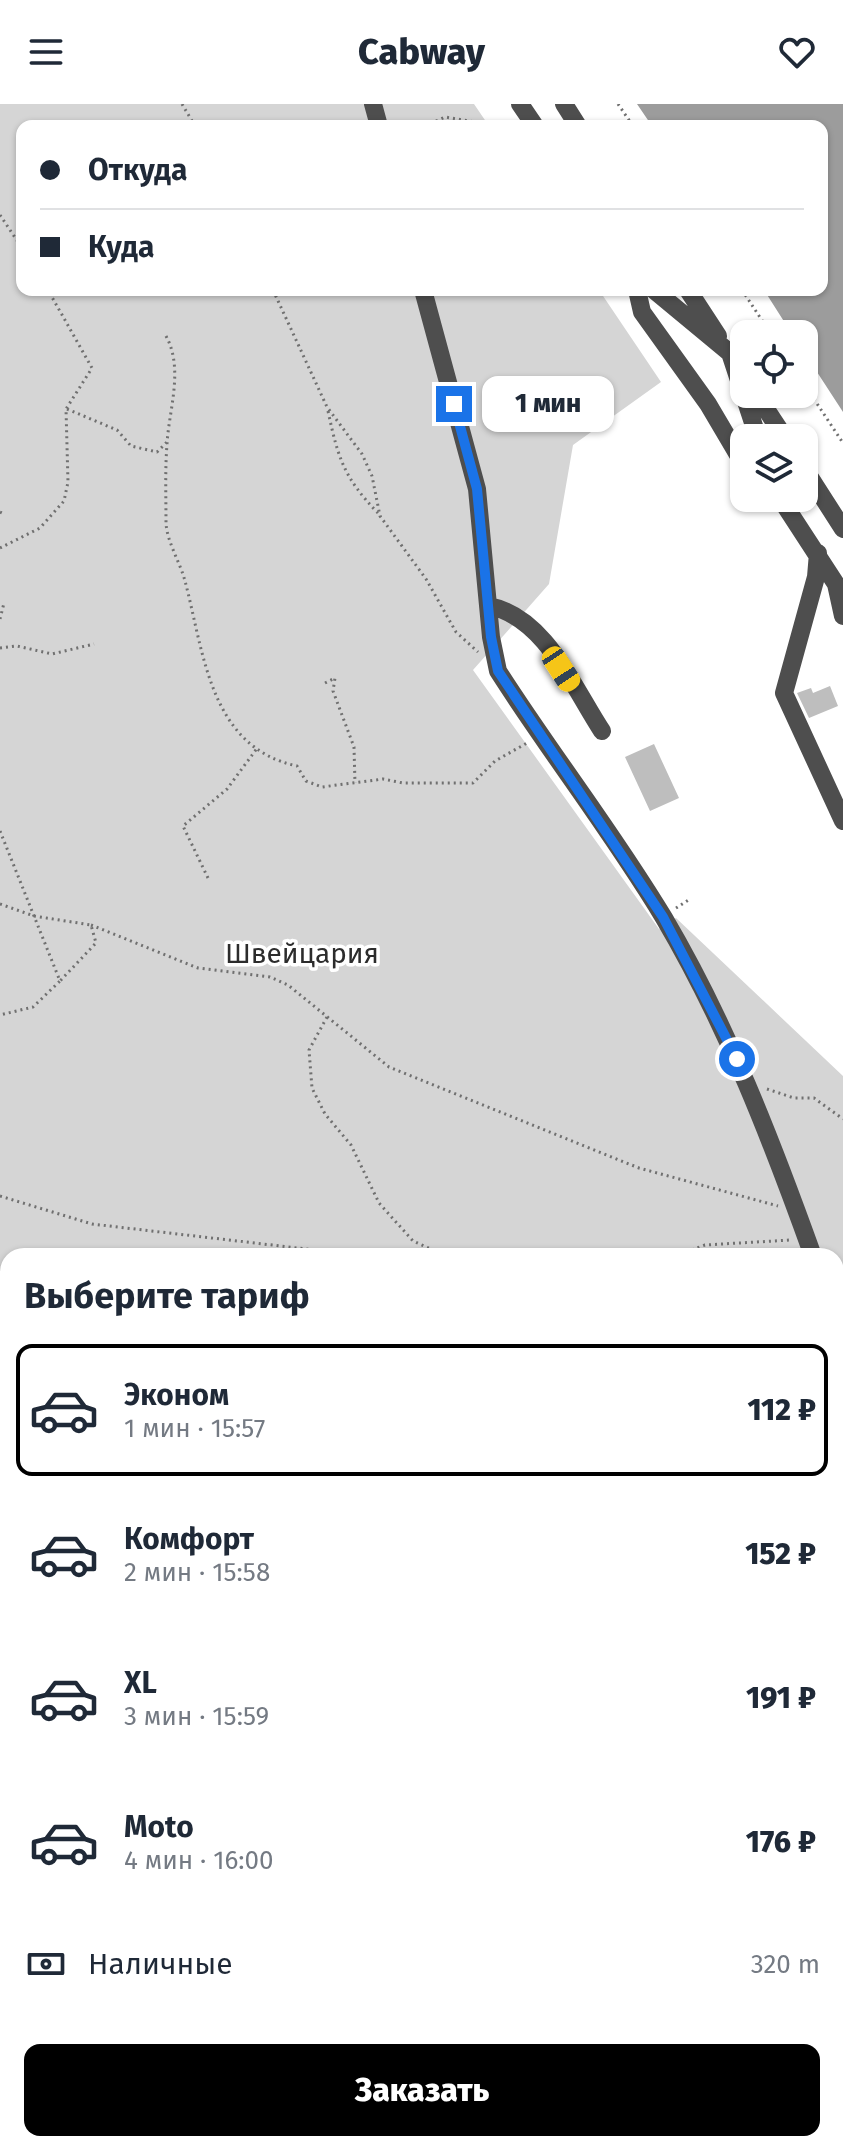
<!DOCTYPE html>
<html lang="ru">
<meta charset="utf-8">
<style>
:root{--surface:#fff;--page:#f2f2f3;--text:#1f2937;--muted:#747a83;--line:#e0e1e3;--accent:#000}
body{margin:0;font-family:"Fira Sans",sans-serif;background:var(--page);color:var(--text);height:100vh;display:flex;flex-direction:column;font-size:30px;white-space:nowrap}
*{box-sizing:border-box;margin:0}
p{font-size:26px;color:var(--muted)}
.icon{flex:none;width:44px;height:44px;fill:none;stroke:currentColor;stroke-width:2;stroke-linecap:round;stroke-linejoin:round}
.map{position:relative;flex:1;overflow:hidden}
.side{position:absolute;left:0px;top:1144px;width:844px;height:904px;display:flex;flex-direction:column;background:var(--surface);border-radius:24px 24px 0 0;box-shadow:0 2px 6px #0004}
.side>*{flex:none}
.banner{position:absolute;left:16px;top:16px;width:812px;height:176px;border-radius:16px;box-shadow:0 2px 6px #0004;display:grid;align-content:center;height:176px;padding:0 24px;background:var(--surface)}
.tools{position:absolute;left:730px;top:216px;display:grid;gap:16px}
.tools a{display:grid;place-items:center;width:88px;height:88px;border-radius:16px;background:var(--surface);box-shadow:0 2px 6px #0004;font-size:40px}
.end{position:absolute;width:36px;height:36px;margin:-18px;border:10px solid #1a73e8;background:#fff;box-shadow:0 0 0 4px #fff}
.from{border-radius:50%}
.bubble{position:absolute;height:56px;border-radius:16px;background:var(--surface);box-shadow:0 2px 6px #0004;font-size:26px;font-weight:800;line-height:56px;text-align:center}
.car{position:absolute;width:24px;height:48px;margin:-24px -12px;border-radius:10px;box-shadow:0 0 6px 2px #0007;background:linear-gradient(#f5c518 24%,#345 0 40%,#f5c518 0 76%,#345 0 86%,#f5c518 0)}
.banner b{display:flex;align-items:center;gap:28px;height:76px;font-size:30px}
.banner b+b{border-top:2px solid var(--line)}
.banner i{width:20px;height:20px;background:var(--text)}
ul{padding:0;list-style:none}
li{display:flex;align-items:center;gap:24px;height:132px;margin:0 16px 12px;padding:0 8px;border:4px solid transparent;border-radius:16px}
li div{flex:1}
li b{display:block;font-size:30px}
li em{font-style:normal;font-weight:800}
li.active{border-color:var(--accent)}
li>.icon{width:72px;height:72px;stroke-width:1.5}
h2{padding:0 24px;font-size:36px;line-height:96px}
.pay{display:flex;align-items:center;gap:20px;height:88px;padding:0 24px;font-size:30px}
.pay p{margin-inline-start:auto}
.primary-button{display:flex;gap:16px;margin-top:auto;padding:16px 24px}
.primary-button a{flex:1;height:92px;border-radius:16px;background:var(--accent);color:#fff;font-size:32px;font-weight:800;line-height:92px;text-align:center}
header{display:flex;justify-content:space-between;align-items:center;height:104px;padding:0 24px;background:var(--surface);font-size:36px;font-weight:800}
.map>svg:first-child{display:block}
.green{fill:#d5d5d5;fill-rule:evenodd}
.water{fill:#9c9c9c}
.building{fill:#bebebe}
.lines{fill:none;stroke-linecap:round;stroke-linejoin:round}
.path{stroke:#707070;stroke-width:3;stroke-dasharray:2 4;stroke-linecap:butt}
.minor{stroke:#4e4e4e;stroke-width:18}
.route{stroke:#1a73e8;stroke-width:10}
.labels{text-anchor:middle;dominant-baseline:central;stroke-width:7;stroke-linejoin:round;paint-order:stroke}
.park-label{font-size:28px;fill:#2c2c2c;stroke:#fff}
</style>
<header><svg class="icon" aria-label="menu" viewBox="0 0 24 24"><path d="M4 6h16M4 12h16M4 18h16"/></svg>Cabway<svg class="icon" aria-label="heart" viewBox="0 0 24 24"><path d="M12 20l-8-8c-3-5 5-10 8-4 3-6 11-1 8 4z"/></svg></header>
<div class="map">
<svg width="843" height="2048" viewBox="0 0 843 2048">
<rect width="100%" height="100%" fill="#fff"/>
<path class="green" d="M0,0H474L489,22H22V186H599L661,278L573,341L549,480L473,566L659,825L676,814L843,972V2048H0ZM8,1152H836V2040H8Z"/>
<path class="water" d="M637,0H843V308L804,248V230H792L764,186H822V22H652Z"/>
<path class="building" d="M830,582L838,602L809,614L797,589L811,584L813,589Z
M654,640L679,694L650,707L625,653Z"/>
<g class="lines">
<path class="path" d="M182,0L195,22
M618,0L633,22
M425,22L445,13L499,22
M0,111L22,144
M273,186L327,303L362,350L372,372L380,412L426,475L456,528L478,548
M742,186L771,230
M166,232C184,265 169,305 167,340C165,366 166,393 166,419C167,438 180,458 185,477C204,548 209,643 297,662L306,677L322,683L383,675L403,679H473L495,657L527,639
M804,280L843,339
M67,305L117,326L131,342L157,348L167,338
M328,307C338,354 344,374 378,409
M0,408L2,409
M0,444L40,424L64,397L68,378L66,305L92,264L48,186
M0,515L4,499
M0,544L17,542L52,550L94,540
M325,579L335,574L333,587L354,643L355,679
M0,727L60,877L33,903L0,911
M208,774L183,722L227,685L258,643
M0,800L34,812L91,821L96,839L60,877
M676,804L690,795
M91,821L198,864L270,873L288,881L389,963L639,1064L778,1102
M327,913L309,946L312,984L325,1010L351,1041L379,1099L413,1137L446,1152
M767,985L794,994H814L843,1015
M0,1092L92,1120L366,1152
M675,1152L705,1141L791,1136
M0,1384L8,1385
M0,1447L8,1464
M0,1513L8,1510
M0,1597H8
M0,1617L8,1627
M836,1633L843,1623
M0,1664L8,1661
M836,1988L843,1993
M780,2048L784,2040"/>
<path class="minor" d="M373,0L379,22
M520,0L535,22
M564,0L578,22
M423,186L477,385L491,533L498,567C551,650 613,729 664,814C727,921 771,1035 813,1152
M637,186L642,208L708,300L744,361
M654,186L730,249L758,334
M688,186L718,232
M756,290L785,334
M804,364L843,425
M780,394L836,480L843,512
M818,449L816,473L784,589L843,717
M489,502C545,513 573,583 602,627
M836,1216L843,1234
M836,1521L843,1509
M493,2048L501,2040"/>
</g>
<g class="lines">
<path class="route" d="M454,300L477,385L491,533L498,567L663,813L737,955"/>
</g>
<g class="labels">
<g class="park-label">
<text x="302" y="849">Швейцария</text>
</g>
</g>
</svg>
<div class="tools">
<a><svg class="icon" aria-label="locate" viewBox="0 0 24 24"><circle cx="12" cy="12" r="6"/><path d="M12 2v4M12 18v4M2 12h4M18 12h4"/></svg></a>
<a><svg class="icon" aria-label="layers" viewBox="0 0 24 24"><path d="M12 4l9 5-9 5-9-5zM3 14l9 5 9-5"/></svg></a>
</div>
<i class="end from" style="left:737px;top:955px"></i>
<i class="end" style="left:454px;top:300px"></i>
<div class="bubble" style="left:482px;top:272px;width:132px">1 мин</div>
<i class="car" style="left:561px;top:565px;rotate:147deg"></i>
<div class="banner">
<b><i class="from"></i>Откуда</b>
<b><i></i>Куда</b>
</div>
<section class="side">
<h2>Выберите тариф</h2>
<ul>
<li class="active"><svg class="icon" aria-label="car" viewBox="0 0 24 24"><path d="M5 17H2v-5l4-1 3-4h7l3 4 3 1v5h-3M9 17h6M6 11h13"/><circle cx="7" cy="17" r="2"/><circle cx="17" cy="17" r="2"/></svg><div><b>Эконом</b><p>1 мин · 15:57</p></div><em>112 ₽</em></li>
<li><svg class="icon" aria-label="car" viewBox="0 0 24 24"><path d="M5 17H2v-5l4-1 3-4h7l3 4 3 1v5h-3M9 17h6M6 11h13"/><circle cx="7" cy="17" r="2"/><circle cx="17" cy="17" r="2"/></svg><div><b>Комфорт</b><p>2 мин · 15:58</p></div><em>152 ₽</em></li>
<li><svg class="icon" aria-label="car" viewBox="0 0 24 24"><path d="M5 17H2v-5l4-1 3-4h7l3 4 3 1v5h-3M9 17h6M6 11h13"/><circle cx="7" cy="17" r="2"/><circle cx="17" cy="17" r="2"/></svg><div><b>XL</b><p>3 мин · 15:59</p></div><em>191 ₽</em></li>
<li><svg class="icon" aria-label="car" viewBox="0 0 24 24"><path d="M5 17H2v-5l4-1 3-4h7l3 4 3 1v5h-3M9 17h6M6 11h13"/><circle cx="7" cy="17" r="2"/><circle cx="17" cy="17" r="2"/></svg><div><b>Moto</b><p>4 мин · 16:00</p></div><em>176 ₽</em></li>
</ul>
<div class="pay"><svg class="icon" aria-label="cash" viewBox="0 0 24 24"><path d="M3 7h18v10H3z"/><circle cx="12" cy="12" r="2"/></svg>Наличные<p>320 m</p></div>
<div class="primary-button"><a>Заказать</a></div>
</section>
</div>
